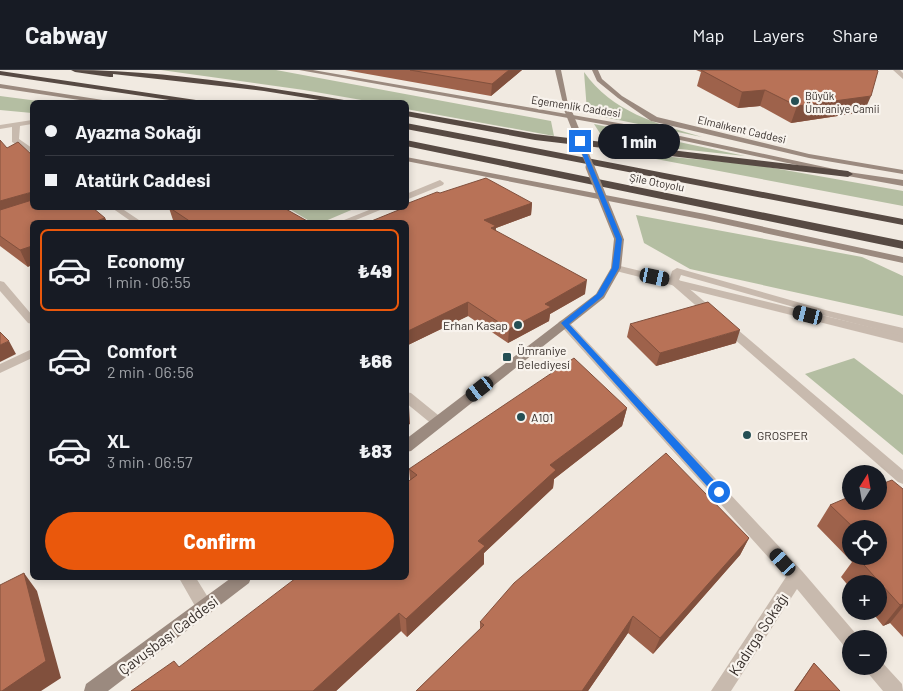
<!DOCTYPE html>
<meta charset="utf-8">
<style>
:root{--surface:#171b24;--page:#20242c;--text:#f1f3f6;--muted:#9ea1a6;--line:#363941;--accent:#ea580c}
body{margin:0;font-family:Barlow,sans-serif;background:var(--page);color:var(--text);height:100vh;display:flex;flex-direction:column;font-size:19px;white-space:nowrap}
*{box-sizing:border-box;margin:0}
p{font-size:16px;color:var(--muted)}
.icon{flex:none;width:28px;height:28px;fill:none;stroke:currentColor;stroke-width:2;stroke-linecap:round;stroke-linejoin:round}
.map{position:relative;flex:1;overflow:hidden}
.sheet{position:absolute;left:30px;top:150px;width:379px;height:360px;display:flex;flex-direction:column;background:var(--surface);border-radius:8px;box-shadow:0 2px 8px #0003}
.sheet>*{flex:none}
.hud{position:absolute;left:30px;top:30px;width:379px;height:110px;border-radius:8px;box-shadow:0 2px 8px #0003;display:grid;align-content:center;height:110px;padding:0 15px;background:var(--surface)}
.needle{width:32px;rotate:11deg}
.controls{position:absolute;left:842px;top:395px;display:grid;gap:10px}
.controls a{display:grid;place-items:center;width:45px;height:45px;border-radius:50%;background:var(--surface);box-shadow:0 2px 8px #0003;font-size:25px}
.end{position:absolute;width:22px;height:22px;margin:-11px;border:6px solid #1a73e8;background:#fff;box-shadow:0 0 0 2px #fff}
.from{border-radius:50%}
.bubble{position:absolute;height:35px;border-radius:18px;background:var(--surface);box-shadow:0 2px 8px #0003;font-size:16px;font-weight:800;line-height:35px;text-align:center}
.car{position:absolute;width:15px;height:30px;margin:-15px -8px;border-radius:6px;box-shadow:0 0 4px 1px #0007;background:linear-gradient(#222 24%,#8ab4d8 0 40%,#222 0 76%,#8ab4d8 0 86%,#222 0)}
.hud b{display:flex;align-items:center;gap:18px;height:48px;font-size:19px}
.hud b+b{border-top:1px solid var(--line)}
.hud i{width:12px;height:12px;background:var(--text)}
ul{padding:9px 0 0;list-style:none}
li{display:flex;align-items:center;gap:15px;height:82px;margin:0 10px 8px;padding:0 5px;border:2px solid transparent;border-radius:8px}
li div{flex:1}
li b{display:block;font-size:19px}
li em{font-style:normal;font-weight:800}
li.active{border-color:var(--accent)}
li>.icon{width:45px;height:45px;stroke-width:1.5}
.button{display:flex;gap:10px;margin-top:auto;padding:10px 15px}
.button a{flex:1;height:58px;border-radius:30px;background:var(--accent);color:#fff;font-size:20px;font-weight:800;line-height:58px;text-align:center}
header{display:flex;align-items:center;gap:30px;box-sizing:border-box;height:70px;padding:0 25px;background:var(--surface);border-bottom:1px solid var(--line)}
header strong{font-size:24px}
nav{display:flex;gap:28px;margin-inline-start:auto;font-size:18px}
.map>svg:first-child{display:block}
.green{fill:#b4bea2}
.lines{fill:none;stroke-linecap:round;stroke-linejoin:round}
.lane{fill:#c8baae;fill-rule:evenodd}
.street{fill:#c8baae;fill-rule:evenodd}
.secondary{fill:#9b8a7f;fill-rule:evenodd}
.highway{fill:#574a43;fill-rule:evenodd}
.secondary-bridge-far1{stroke:#9b8a7f;stroke-width:7}
.secondary-bridge{stroke:#9b8a7f;stroke-width:9}
.wall{fill:#9e624b;fill-rule:evenodd}
.shaded-wall{fill:#81503d}
.building{fill:#b87257;stroke:#81503d}
.route{fill:#1a73e8}
.poi-dot{fill:#254f54;stroke:#f8f3ed;stroke-width:2}
.labels{text-anchor:middle;dominant-baseline:central;stroke-width:4.5;stroke-linejoin:round;paint-order:stroke}
.far-poi-label{font-size:11px;fill:#372f2b;stroke:#f8f3ed;text-anchor:start}
.far-street-label{font-size:11px;fill:#372f2b;stroke:#f8f3ed}
.poi-label{font-size:12px;fill:#372f2b;stroke:#f8f3ed;text-anchor:start}
.near-street-label{font-size:15px;fill:#372f2b;stroke:#f8f3ed}
</style>
<header>
<strong>Cabway</strong>
<nav><a>Map</a><a>Layers</a><a>Share</a></nav>
</header>
<div class="map">
<svg width="903" height="621" viewBox="0 0 903 621">
<rect width="100%" height="100%" fill="#f1eae1"/>
<path class="green" d="M161,0H276L551,51L554,66L406,39V32H373L304,20Z
M584,2C612,42 657,54 702,67L589,44L587,41Z
M0,26L46,32H32V43L0,40Z
M594,54L745,86L605,71Z
M619,82L757,95L903,121V136Z
M288,138H356L323,152H311Z
M636,145L862,187L903,206V246L690,199L644,173Z
M854,288L903,325V385L805,304Z"/>
<g class="lines">
<path class="lane" d="M893,0H900L903,3V9Z
M616,195L903,265V273L612,200V196Z"/>
<path class="street" d="M32,50V54L20,56L19,69L32,78V83L12,72V57L0,59V55Z
M440,110L444,113L443,115L406,130V124Z
M112,138H121L142,152H132Z
M374,138H385L351,152H339Z
M677,198L829,241L903,258V266L822,245L681,205L679,210L903,400V414L898,412L670,213L669,211L672,201Z
M0,211L4,212L32,245V254L28,253L0,221Z
M564,250L568,251L802,501L857,565L859,569H851V579L845,577L797,519L731,621H711L786,507L560,255L558,253L560,251Z
M32,279V288L0,303V294Z
M406,322L411,323L443,349L445,352L443,355H433L406,333Z
M179,508H196L214,537L211,543L205,545L199,543Z
M879,589L902,614L903,621H883L867,602L864,596H879Z"/>
<path class="secondary" d="M299,0H313L624,54L848,102L903,110V116L848,106L624,58Z
M555,0H561L569,39L564,38Z
M592,0H598L602,9L622,26L657,47L809,84L903,100V104L809,88L651,51L618,28L597,11Z
M0,14L103,30L106,32H93L0,18Z
M406,87L705,144L903,187V193L705,150L406,91Z
M619,166L624,169L621,198L604,228L411,381L406,382V369L596,224L611,198L614,169Z
M231,508H251L249,513L108,621H84L86,614Z"/>
<path class="highway" d="M71,0C159,0 254,15 344,30L348,32H332L264,21L113,4V7H110L75,2Z
M0,1L196,30L200,32H183L0,5Z
M406,41L535,64L848,101L853,104L848,107L535,70L406,46Z
M406,53L903,149V155L406,59Z
M406,70L903,171V179L406,76Z"/>
<path class="secondary-bridge-far1" d="M567,38L591,98"/>
<path class="secondary-bridge" d="M590,97L619,169"/>
</g>
<path class="wall" d="M345,0H522L491,26Z
M696,0H877L864,42L791,53L760,36L738,38L697,16L701,2Z
M0,70L32,138L105,148L107,152H32L28,197L0,176Z
M440,123L532,133L531,145L496,158L495,160L585,224L550,244L549,251L508,273L468,246L406,276V152L403,138H406Z
M169,138L309,152H177L173,150Z
M630,254L736,273L656,296L627,267Z
M627,338L622,356L554,409L553,418L484,483V494L407,567L401,561L336,621H131L179,597L406,508L410,410L409,399Z
M903,419V567L890,553L883,556L871,541H879V514H851V519L841,507L852,492L817,456L830,435ZM851,459H879V486H851Z
M749,468L740,485L653,584L628,563L588,621H416L480,559V552Z
M814,593L840,621H794Z"/>
<path class="shaded-wall" d="M509,0H522L491,26L492,14Z
M765,20L760,36L738,38L742,22Z
M871,26L864,42L791,53L797,36Z
M32,122V138L0,148V131Z
M532,133L531,145L496,158L495,169L484,150Z
M105,148L107,152H93Z
M32,176V195L28,197L20,180Z
M587,210L585,224L550,244L549,251L508,273L509,259L545,234Z
M468,232V246L406,276V262Z
M740,260L736,273L656,296L660,283Z
M9,271L16,284L0,292V275Z
M409,337L410,354L406,356V339Z
M627,338L622,356L554,409L553,418L484,483V494L407,567L406,549L550,395Z
M749,468L740,485L653,584L660,568Z
M24,503L37,521L61,608L41,621H2Z
M903,534V537L890,553L883,556L900,535Z
M399,543L401,561L336,621H313Z
M633,546L628,563L588,621H582Z"/>
<path class="building" d="M410,0H509L492,14Z
M701,0H877L878,1L871,26L797,36L765,20L742,22Z
M0,70L7,78L18,72L32,85V122L0,131Z
M486,108L532,133L484,150L496,156L491,158L587,210L545,234L551,237L509,259L468,232L406,262V152H369L406,137V134L437,122L440,123Z
M32,130V138H93L105,148L93,152H32V176L20,180L0,166V140Z
M170,138H284L309,152H191Z
M708,232L740,260L660,283L630,254Z
M0,262L9,271L0,275Z
M574,288L627,338L550,395L556,400L478,471L485,476L406,549L399,543L313,621H131L174,591L179,597L296,508H406V413L417,405L409,399Z
M666,383L749,468L660,568L633,546L582,621H416L484,555L480,552L514,513Z
M892,410L903,419V534L900,535L856,486H879V459H855L830,435L851,426V431H879V415Z
M24,503L46,591L2,621H0V515Z
M814,593L840,621H795Z"/>
<path class="route" d="M580,69L582,71L622,169L619,198L603,226L569,254L722,419V425H715L561,253L597,224L612,198L616,169L577,71Z"/>
<g class="poi-dot">
<circle cx="795" cy="31" r="5"/>
<circle cx="518" cy="255" r="5"/>
<rect x="502" y="282" width="10" height="10" rx="2.5"/>
<circle cx="521" cy="347" r="5"/>
<circle cx="747" cy="365" r="5"/>
</g>
<g class="labels">
<g class="far-poi-label">
<text x="805" y="25">Büyük<tspan x="805" dy="13">Ümraniye Camii</tspan></text>
</g>
<g class="far-street-label">
<text transform="translate(576 36) rotate(9)">Egemenlik Caddesi</text>
<text transform="translate(742 59) rotate(13)">Elmalıkent Caddesi</text>
<text transform="translate(657 112) rotate(11)">Şile Otoyolu</text>
</g>
<g class="poi-label">
<text x="508" y="255" text-anchor="end">Erhan Kasap</text>
<text x="517" y="280">Ümraniye<tspan x="517" dy="14">Belediyesi</tspan></text>
<text x="531" y="347">A101</text>
<text x="757" y="365">GROSPER</text>
</g>
<g class="near-street-label">
<text transform="translate(758 564) rotate(-57)">Kadırga Sokağı</text>
<text transform="translate(168 565) rotate(-37)">Çavuşbaşı Caddesi</text>
</g>
</g>
</svg>
<div class="controls">
<a><svg class="needle" viewBox="-14 -14 28 28"><path d="M0-13l5 13h-10z" fill="#e53935"/><path d="M0 13l5-13h-10z" fill="#9ea1a6"/></svg></a>
<a><svg class="icon" aria-label="locate" viewBox="0 0 24 24"><circle cx="12" cy="12" r="6"/><path d="M12 2v4M12 18v4M2 12h4M18 12h4"/></svg></a>
<a>+</a>
<a>−</a>
</div>
<i class="end from" style="left:719px;top:422px"></i>
<i class="end" style="left:580px;top:71px"></i>
<div class="bubble" style="left:598px;top:54px;width:82px">1 min</div>
<i class="car" style="left:655px;top:207px;rotate:102deg"></i>
<i class="car" style="left:808px;top:245px;rotate:284deg"></i>
<i class="car" style="left:480px;top:319px;rotate:232deg"></i>
<i class="car" style="left:783px;top:492px;rotate:318deg"></i>
<div class="hud">
<b><i class="from"></i>Ayazma Sokağı</b>
<b><i></i>Atatürk Caddesi</b>
</div>
<section class="sheet">
<ul>
<li class="active"><svg class="icon" aria-label="car" viewBox="0 0 24 24"><path d="M5 17H2v-5l4-1 3-4h7l3 4 3 1v5h-3M9 17h6M6 11h13"/><circle cx="7" cy="17" r="2"/><circle cx="17" cy="17" r="2"/></svg><div><b>Economy</b><p>1 min · 06:55</p></div><em>₺49</em></li>
<li><svg class="icon" aria-label="car" viewBox="0 0 24 24"><path d="M5 17H2v-5l4-1 3-4h7l3 4 3 1v5h-3M9 17h6M6 11h13"/><circle cx="7" cy="17" r="2"/><circle cx="17" cy="17" r="2"/></svg><div><b>Comfort</b><p>2 min · 06:56</p></div><em>₺66</em></li>
<li><svg class="icon" aria-label="car" viewBox="0 0 24 24"><path d="M5 17H2v-5l4-1 3-4h7l3 4 3 1v5h-3M9 17h6M6 11h13"/><circle cx="7" cy="17" r="2"/><circle cx="17" cy="17" r="2"/></svg><div><b>XL</b><p>3 min · 06:57</p></div><em>₺83</em></li>
</ul>
<div class="button"><a>Confirm</a></div>
</section>
</div>
